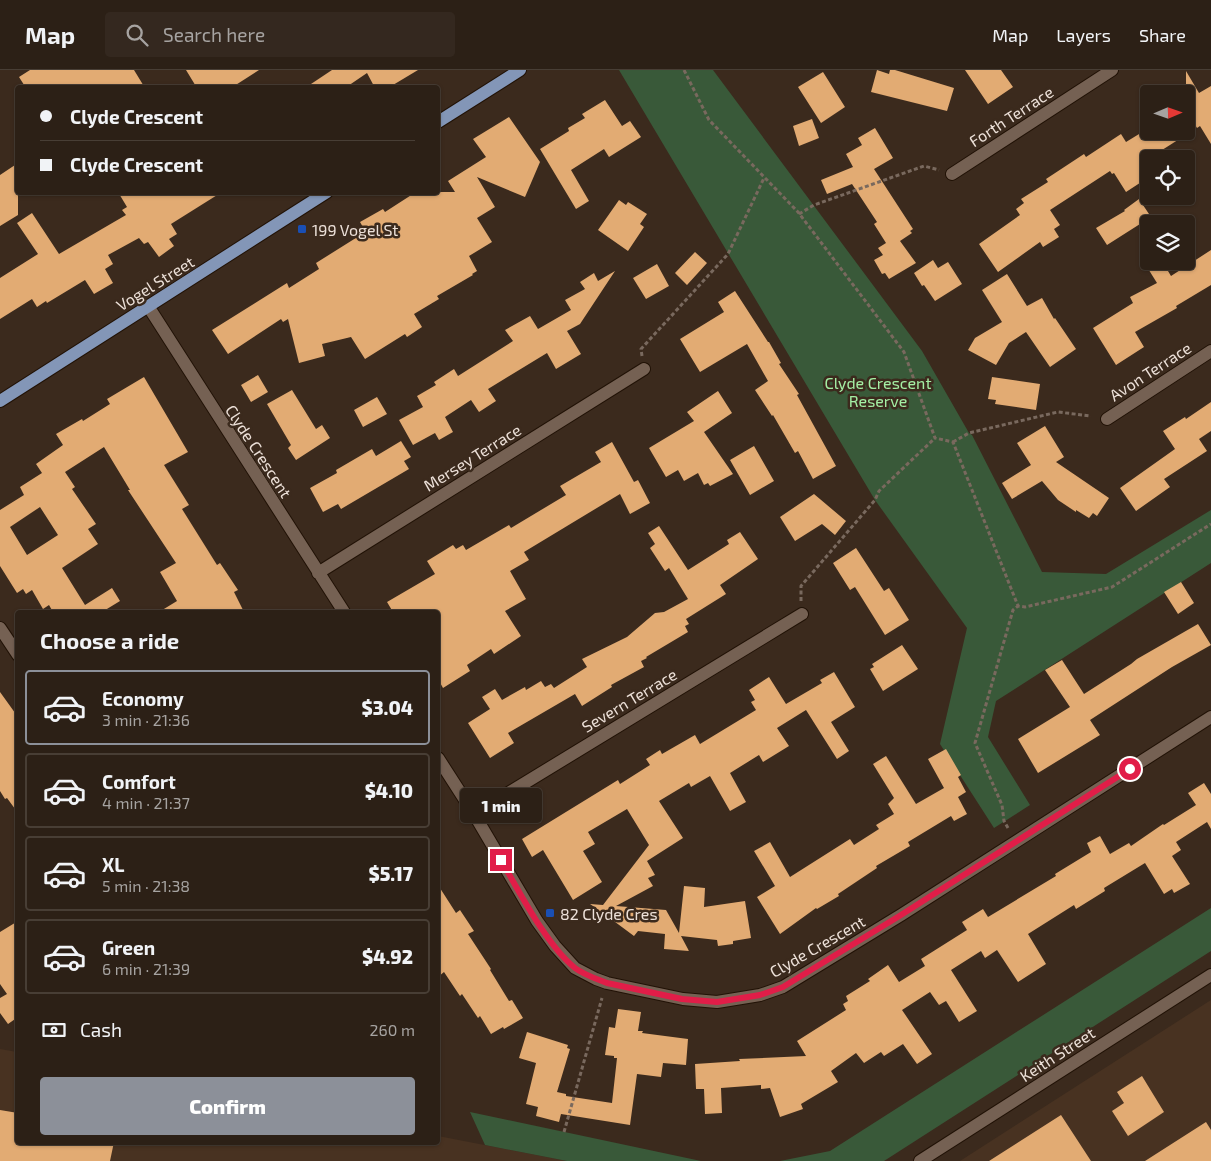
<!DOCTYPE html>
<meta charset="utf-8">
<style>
:root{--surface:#2c2016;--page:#34281f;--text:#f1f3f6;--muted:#a6a3a1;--line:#483e35;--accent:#8c9099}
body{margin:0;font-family:"Exo 2",sans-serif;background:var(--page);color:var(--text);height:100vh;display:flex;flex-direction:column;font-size:19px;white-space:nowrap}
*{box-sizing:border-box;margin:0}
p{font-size:16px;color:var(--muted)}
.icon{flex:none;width:28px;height:28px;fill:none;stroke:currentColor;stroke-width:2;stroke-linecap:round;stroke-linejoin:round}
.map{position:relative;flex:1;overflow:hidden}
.side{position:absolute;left:15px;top:540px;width:425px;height:535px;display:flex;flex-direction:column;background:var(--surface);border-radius:5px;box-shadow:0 1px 4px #0004,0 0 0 1px var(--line)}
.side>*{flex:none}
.hud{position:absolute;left:15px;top:15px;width:425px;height:110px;border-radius:5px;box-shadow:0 1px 4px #0004,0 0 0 1px var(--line);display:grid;align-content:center;height:110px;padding:0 25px;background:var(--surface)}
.needle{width:32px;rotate:88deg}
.fabs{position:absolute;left:1140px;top:15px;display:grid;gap:10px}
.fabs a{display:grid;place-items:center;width:55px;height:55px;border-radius:5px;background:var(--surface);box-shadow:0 1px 4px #0004,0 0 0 1px var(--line);font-size:25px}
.end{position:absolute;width:22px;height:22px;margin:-11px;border:6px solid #e11d48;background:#fff;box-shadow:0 0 0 2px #fff}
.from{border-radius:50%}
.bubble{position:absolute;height:35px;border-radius:5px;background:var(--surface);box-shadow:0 1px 4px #0004,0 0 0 1px var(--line);font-size:16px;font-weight:800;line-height:35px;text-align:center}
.hud b{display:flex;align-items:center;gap:18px;height:48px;font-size:19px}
.hud b+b{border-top:1px solid var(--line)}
.hud i{width:12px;height:12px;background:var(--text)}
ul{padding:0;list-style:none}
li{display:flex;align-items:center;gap:15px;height:75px;margin:0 10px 8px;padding:0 15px;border:2px solid var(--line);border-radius:5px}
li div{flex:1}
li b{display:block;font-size:19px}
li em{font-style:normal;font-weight:800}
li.active{border-color:var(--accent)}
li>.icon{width:45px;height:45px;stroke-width:1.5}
h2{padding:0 25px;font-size:22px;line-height:60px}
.pay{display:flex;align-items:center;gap:12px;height:55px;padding:0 25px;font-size:19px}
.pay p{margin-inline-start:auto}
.primary-button{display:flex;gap:10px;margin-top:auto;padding:10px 25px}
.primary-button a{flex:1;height:58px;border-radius:5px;background:var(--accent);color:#fff;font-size:20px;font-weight:800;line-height:58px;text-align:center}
header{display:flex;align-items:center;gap:30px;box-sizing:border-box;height:70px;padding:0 25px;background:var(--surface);border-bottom:1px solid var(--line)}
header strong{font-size:24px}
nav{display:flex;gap:28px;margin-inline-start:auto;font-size:18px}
.search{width:350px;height:45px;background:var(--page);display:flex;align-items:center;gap:12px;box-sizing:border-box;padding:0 18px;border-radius:5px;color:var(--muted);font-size:19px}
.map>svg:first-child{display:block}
.built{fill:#483221}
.green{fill:#395939}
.building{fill:#e2ab73;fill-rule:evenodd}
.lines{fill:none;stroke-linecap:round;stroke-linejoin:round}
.minor-casing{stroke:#211206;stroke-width:14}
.major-casing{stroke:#211206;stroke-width:14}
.path{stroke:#79695e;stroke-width:3;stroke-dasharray:4 2.5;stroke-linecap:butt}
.minor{stroke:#756153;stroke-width:12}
.major{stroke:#8396b7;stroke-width:12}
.route{stroke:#e11d48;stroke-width:6}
.transit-dot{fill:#1a4fb4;stroke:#3b2a1d;stroke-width:2}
.labels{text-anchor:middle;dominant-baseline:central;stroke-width:5;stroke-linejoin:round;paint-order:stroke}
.street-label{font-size:16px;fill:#ede1d9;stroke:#3b2a1d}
.poi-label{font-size:16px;fill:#ede1d9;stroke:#3b2a1d;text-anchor:start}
.park-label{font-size:16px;fill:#a4efa4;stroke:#3b2a1d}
</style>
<header>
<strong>Map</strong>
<div class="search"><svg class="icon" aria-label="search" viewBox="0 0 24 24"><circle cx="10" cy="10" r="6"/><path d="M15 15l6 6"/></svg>Search here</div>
<nav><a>Map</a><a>Layers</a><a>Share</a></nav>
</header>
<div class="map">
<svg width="1211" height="1091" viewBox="0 0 1211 1091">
<rect width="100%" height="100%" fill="#3b2a1d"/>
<path class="built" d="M1211,930V1091H960Z
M0,979L17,982L18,1072H438V1066L567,1091H0Z"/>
<path class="green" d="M619,0H713L922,281L969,363L972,365L1042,502L1106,504L1211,440V493L996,631L988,667L1030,735L994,758L940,674L967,558L875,430Z
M1211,838V881L884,1091H780L830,1081Z
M470,1042L701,1091H567L485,1075Z"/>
<path class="building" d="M30,0H134L145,18H26L19,7Z
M186,0H259L231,18H197Z
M332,0H418L388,18H375L367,3L345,18H305Z
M877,0L889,4L890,0H895L954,18L947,41L871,22Z
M965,0H1001L1013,17L988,34Z
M1186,1L1199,23L1211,16V74L1200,56L1197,58L1186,40Z
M823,2L845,37L821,53L798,17Z
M605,30L622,56L630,51L641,67L609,87L604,79L571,100L589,131L576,139L540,79L569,61L568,58L585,48L582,44Z
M509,47L540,92L525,127L477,107L495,137L477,148L492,172L469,186L477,201L472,204L473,205L437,226L439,229L414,244L422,257L407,267L405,264L365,289L351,267L322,274L325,286L299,293L288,249L283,252L281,249L228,284L212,260L287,213L289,218L319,199L316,193L359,166L358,163L364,159L360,152L383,139L385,142L416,122H455L448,111L486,87L473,69Z
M812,49L819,68L799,76L793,56Z
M875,58L893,88L874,99L913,159L910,161L912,163L900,171L916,193L889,209L885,203L882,204L874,190L883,185L878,178L886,173L874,154L877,152L852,114L827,124L821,110L853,97L846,84L862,75L858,68Z
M1144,61H1192L1140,94L1149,107L1126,122L1114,103L1112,104L1110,101L1050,140L1060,155L1054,159L1059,167L1043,177L1040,172L998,202L979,174L1020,145L1016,139L1024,133L1021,129L1048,112L1046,109L1084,84L1086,87L1121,64L1126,72Z
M18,93V145L0,156V105Z
M118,122H222L171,154L177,164L169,169L174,176L159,187L148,172L144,174L139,168L108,185L113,194L105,199L113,213L94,224L85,210L47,233L46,231L37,237L32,229L0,249V208L38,184L17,153L32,143L59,184L126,145L122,140L127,137Z
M1139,129L1151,147L1107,175L1096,158L1125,141L1124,140Z
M619,130L626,135L628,132L647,144L640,154L644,157L628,181L598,160Z
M1211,180V215L1176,236L1177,238L1135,262L1144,277L1116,295L1093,258L1133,233L1130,227L1157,213L1147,197L1156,191H1162L1171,206Z
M695,182L707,193L687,215L675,203Z
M933,190L938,198L948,192L962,214L935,231L924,215L922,216L914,203Z
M657,194L669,216L646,229L633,208Z
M615,201L580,254L567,261L581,284L556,299L547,283L488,319L496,331L479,342L471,330L445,347L453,362L439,370L435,363L413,375L399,350L423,337L417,326L436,315L434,312L454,299L458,306L513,271L505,260L530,246L538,259L571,240L565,230L585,219L580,212L594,203L598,211Z
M1007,204L1027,236L1042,228L1054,249L1055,248L1076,279L1050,297L1026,262L1009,273L996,295L968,280L975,268L1002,252L982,220Z
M735,221L768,272H769L781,293L779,294L799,324L797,325L836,396L813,409L798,381L795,383L773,345L772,346L755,320L768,311L747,274L700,302L680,269L724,242L718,232Z
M258,305L268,322L251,332L241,315Z
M144,307L188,382L164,395L189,435L182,439L217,495L220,493L238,520L234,522L244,542H159L177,531L160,502L176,493L128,420H130L104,377L65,402L75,417L72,419L96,454L88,459L98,474L62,498L85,535L112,518L120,531L102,542H53L49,535L43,539L32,520L26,524L23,519L17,523L0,496V440L24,425L20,417L42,403L36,394L63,375L56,364L82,349L83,351L110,334L107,329ZM40,437L58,465L27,485L10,457Z
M992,307L1040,314L1036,340L995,334L996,330L988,329Z
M292,320L316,359L322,355L330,368L296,390L288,378L291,375L267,334Z
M718,321L732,343L704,362L733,404L710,416L708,413L704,415L698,403L684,411L678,400L666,407L649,378L694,351L687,342Z
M377,327L387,344L363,357L354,340Z
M1211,332V361L1199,369L1207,381L1164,409L1170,417L1136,441L1120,418L1175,379L1163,361L1185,347L1186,349Z
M1045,356L1064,387L1056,392L1109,428L1097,446L1093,443L1089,448L1076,440V442L1058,430L1042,411L1012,429L1002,413L1031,395L1017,373Z
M401,371L411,387L404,391L409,399L341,439L338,434L323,442L310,418L337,403L336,400L372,379L376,386Z
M612,372L634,412L638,410L650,433L630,444L620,424L524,482L529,490L510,501L526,529L505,541L521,566L494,584L491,579L467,595L470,601L443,618L438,609V542H393L387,532L435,504L427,491L453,475L456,479L463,475L466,480L509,455L511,458L566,425L560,416L601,392L595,382Z
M754,376L774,411L750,425L730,390Z
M814,424L846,451L835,465L822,454L795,471L780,447Z
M659,456L688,500L729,474L727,470L740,462L758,489L720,515L726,524L686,549L689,554L685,556L688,562L646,587L647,588L641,591L644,597L611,615L612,617L582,636L575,624L508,663L514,673L490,688L468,653L490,639L482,627L495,619L502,630L525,617L526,620L541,611L545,617L551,614L554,618L587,597L582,589L627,567L655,543L664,542L688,529L669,498L665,501L650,478L655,474L648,463Z
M856,478L884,521L889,518L909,550L885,565L855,517L850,520L833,493Z
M1181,512L1194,533L1178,544L1164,522Z
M1198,554L1211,575L1172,597L1090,650L1100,665L1038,703L1018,669L1070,637L1045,600L1062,590L1084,624L1131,594L1137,589Z
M902,575L918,599L883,621L870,599L874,597L872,594Z
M834,602L855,637L831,652L849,681L837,689L806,640L777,658L789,676L763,692L759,685L730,703L746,732L730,741L710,706L691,717L689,713L659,731L683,768L647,791L655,805L648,808L653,816L616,836L666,840L679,863L684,816L705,818L704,837L745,831L751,868L733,871V874L718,876L717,870L681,866L689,881L664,879L665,864L638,861L634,866L603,843L593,848L599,840L590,834L603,835L649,775L627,739L588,762L595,774L583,781L602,812L573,830L543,780L532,787L522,769L618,710L620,714L650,695L646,689L660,680L662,684L695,665L700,674L756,640L751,632L755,630L749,620L769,607L786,634L822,613L820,610Z
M0,622L18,647V743L7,728L5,729L0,721Z
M946,679L961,705L958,707L966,722L958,727L967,744L954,751L951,746L908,772L910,776L876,796L877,798L838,824L839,826L817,839L816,838L780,864L757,827L775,816L754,781L770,772L790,807L850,769L854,775L879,759L876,755L894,744L888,734L894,728L873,694L886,686L916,734L944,718L928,689Z
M1204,713L1211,724V759L1207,752L1176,772L1181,780L1172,786L1190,814L1174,823L1172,819L1164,824L1145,793L1104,818L1105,821L1076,839L1074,835L1028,864L1046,894L1018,912L997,880L985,888L981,881L951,900L977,941L959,952L946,931L939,935L930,922L902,940L932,984L917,994L903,974L884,986L881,982L864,993L856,983L831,1001L838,1012L801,1034L803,1039L780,1047L770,1018L761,1019V1015L721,1018L722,1043L705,1044L704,1019H696L695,994L740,991L739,989L806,986L797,971L846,940L843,934L848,931L846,926L870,911L868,909L888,895L899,912L925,896L921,889L967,860L962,852L983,839L988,847L1056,806L1055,804L1091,782L1087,773L1100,766L1110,784L1129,773L1131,776L1163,754L1164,755L1196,735L1188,723Z
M438,815L456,843L460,840L474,861L468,864L491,899L490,900L509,931L512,930L523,948L504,959L503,957L491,964L480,946L478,948L462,924L460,926L444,902L438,907Z
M18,851V947L8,954L0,943V928L7,924L0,914V862Z
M618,939L641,942L638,961H643L642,963L688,969L686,995L663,993L661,1007L637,1004L630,1055L561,1044L559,1052L536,1046L538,1037L526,1034L536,993L519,988L527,962L568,975L567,978L570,979L557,1022L566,1024V1026L612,1033L617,988H614V986L605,985L609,957L615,958Z
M1142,1006L1164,1042L1128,1066L1112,1041L1124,1033L1117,1022Z
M0,1040L18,1043V1072H114L110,1091H0Z
M1061,1045L1091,1091H989Z
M1206,1052L1211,1060V1091H1145Z"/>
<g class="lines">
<defs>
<path id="minor" d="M952,104L1112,0
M148,236L344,542
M1107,349L1211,281
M318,503L644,299
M0,558L18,585
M438,688L474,744L537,851L555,876L575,898L596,909L607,913L683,929L717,932L760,925L783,917L901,845L1211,647
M474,744L802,544
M920,1091L1211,905"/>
<path id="major" d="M438,52L520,0
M0,331L327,122"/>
</defs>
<use href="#minor" class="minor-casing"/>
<use href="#major" class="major-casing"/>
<path class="path" d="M684,0L709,50L798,142L904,282L935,368L953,372L1018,536L1025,537L1112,517L1211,454
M799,144L814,135L924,96L939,100
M642,286L641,279L728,184L764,108
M953,372L969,363L1058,342L1091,346
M801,531V516L875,430L879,421L935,368
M1008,758L1004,751L1002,735L975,673L1013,540L1018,536
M564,1062L602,928"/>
<use href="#minor" class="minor"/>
<use href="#major" class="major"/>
</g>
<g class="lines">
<path class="route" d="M501,790C519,821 547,876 575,898C584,905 597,909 607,913L682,929L717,932L760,925L783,917L901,845L1130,699"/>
</g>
<g class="transit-dot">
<rect x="297" y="154" width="10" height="10" rx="2.5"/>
<rect x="545" y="838" width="10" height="10" rx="2.5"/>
</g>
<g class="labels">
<g class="street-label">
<text transform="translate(1011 46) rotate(-33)">Forth Terrace</text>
<text transform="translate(155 213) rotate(-32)">Vogel Street</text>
<text transform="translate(1150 301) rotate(-33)">Avon Terrace</text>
<text transform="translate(259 381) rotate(57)">Clyde Crescent</text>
<text transform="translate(472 387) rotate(-32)">Mersey Terrace</text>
<text transform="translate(629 630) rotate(-31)">Severn Terrace</text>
<text transform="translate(817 876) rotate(-30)">Clyde Crescent</text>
<text transform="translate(1057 984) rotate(-33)">Keith Street</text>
</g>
<g class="poi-label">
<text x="312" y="159">199 Vogel St</text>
<text x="560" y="843">82 Clyde Cres</text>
</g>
<g class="park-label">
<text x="878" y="312">Clyde Crescent<tspan x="878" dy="18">Reserve</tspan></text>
</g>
</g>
</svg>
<div class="fabs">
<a><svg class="needle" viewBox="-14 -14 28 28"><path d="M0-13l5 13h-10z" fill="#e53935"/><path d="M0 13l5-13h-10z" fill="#a6a3a1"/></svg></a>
<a><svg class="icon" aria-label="locate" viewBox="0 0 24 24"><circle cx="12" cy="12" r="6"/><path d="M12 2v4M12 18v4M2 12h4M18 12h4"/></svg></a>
<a><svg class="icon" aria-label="layers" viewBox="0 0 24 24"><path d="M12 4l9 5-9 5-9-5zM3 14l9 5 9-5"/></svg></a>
</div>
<i class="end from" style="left:1130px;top:699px"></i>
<i class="end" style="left:501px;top:790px"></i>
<div class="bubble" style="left:460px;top:718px;width:82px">1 min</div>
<div class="hud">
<b><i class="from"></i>Clyde Crescent</b>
<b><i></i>Clyde Crescent</b>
</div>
<section class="side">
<h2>Choose a ride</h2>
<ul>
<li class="active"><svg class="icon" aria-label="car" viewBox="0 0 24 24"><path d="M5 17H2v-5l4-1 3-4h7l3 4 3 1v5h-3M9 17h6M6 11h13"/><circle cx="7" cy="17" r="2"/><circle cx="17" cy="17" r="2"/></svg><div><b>Economy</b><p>3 min · 21:36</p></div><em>$3.04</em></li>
<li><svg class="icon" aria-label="car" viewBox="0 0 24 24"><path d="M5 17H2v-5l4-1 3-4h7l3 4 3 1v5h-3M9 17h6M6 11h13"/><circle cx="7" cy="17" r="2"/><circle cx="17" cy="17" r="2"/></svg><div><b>Comfort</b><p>4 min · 21:37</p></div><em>$4.10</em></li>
<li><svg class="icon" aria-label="car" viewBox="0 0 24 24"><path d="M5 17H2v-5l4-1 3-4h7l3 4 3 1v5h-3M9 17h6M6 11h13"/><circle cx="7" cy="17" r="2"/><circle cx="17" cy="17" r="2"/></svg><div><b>XL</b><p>5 min · 21:38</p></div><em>$5.17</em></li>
<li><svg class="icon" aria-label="car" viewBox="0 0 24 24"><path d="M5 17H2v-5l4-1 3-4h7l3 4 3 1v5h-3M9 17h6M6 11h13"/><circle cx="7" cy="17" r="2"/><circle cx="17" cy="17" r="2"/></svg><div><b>Green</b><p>6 min · 21:39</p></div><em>$4.92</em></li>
</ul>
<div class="pay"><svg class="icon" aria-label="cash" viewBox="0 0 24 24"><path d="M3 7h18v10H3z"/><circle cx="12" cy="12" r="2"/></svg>Cash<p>260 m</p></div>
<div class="primary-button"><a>Confirm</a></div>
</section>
</div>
